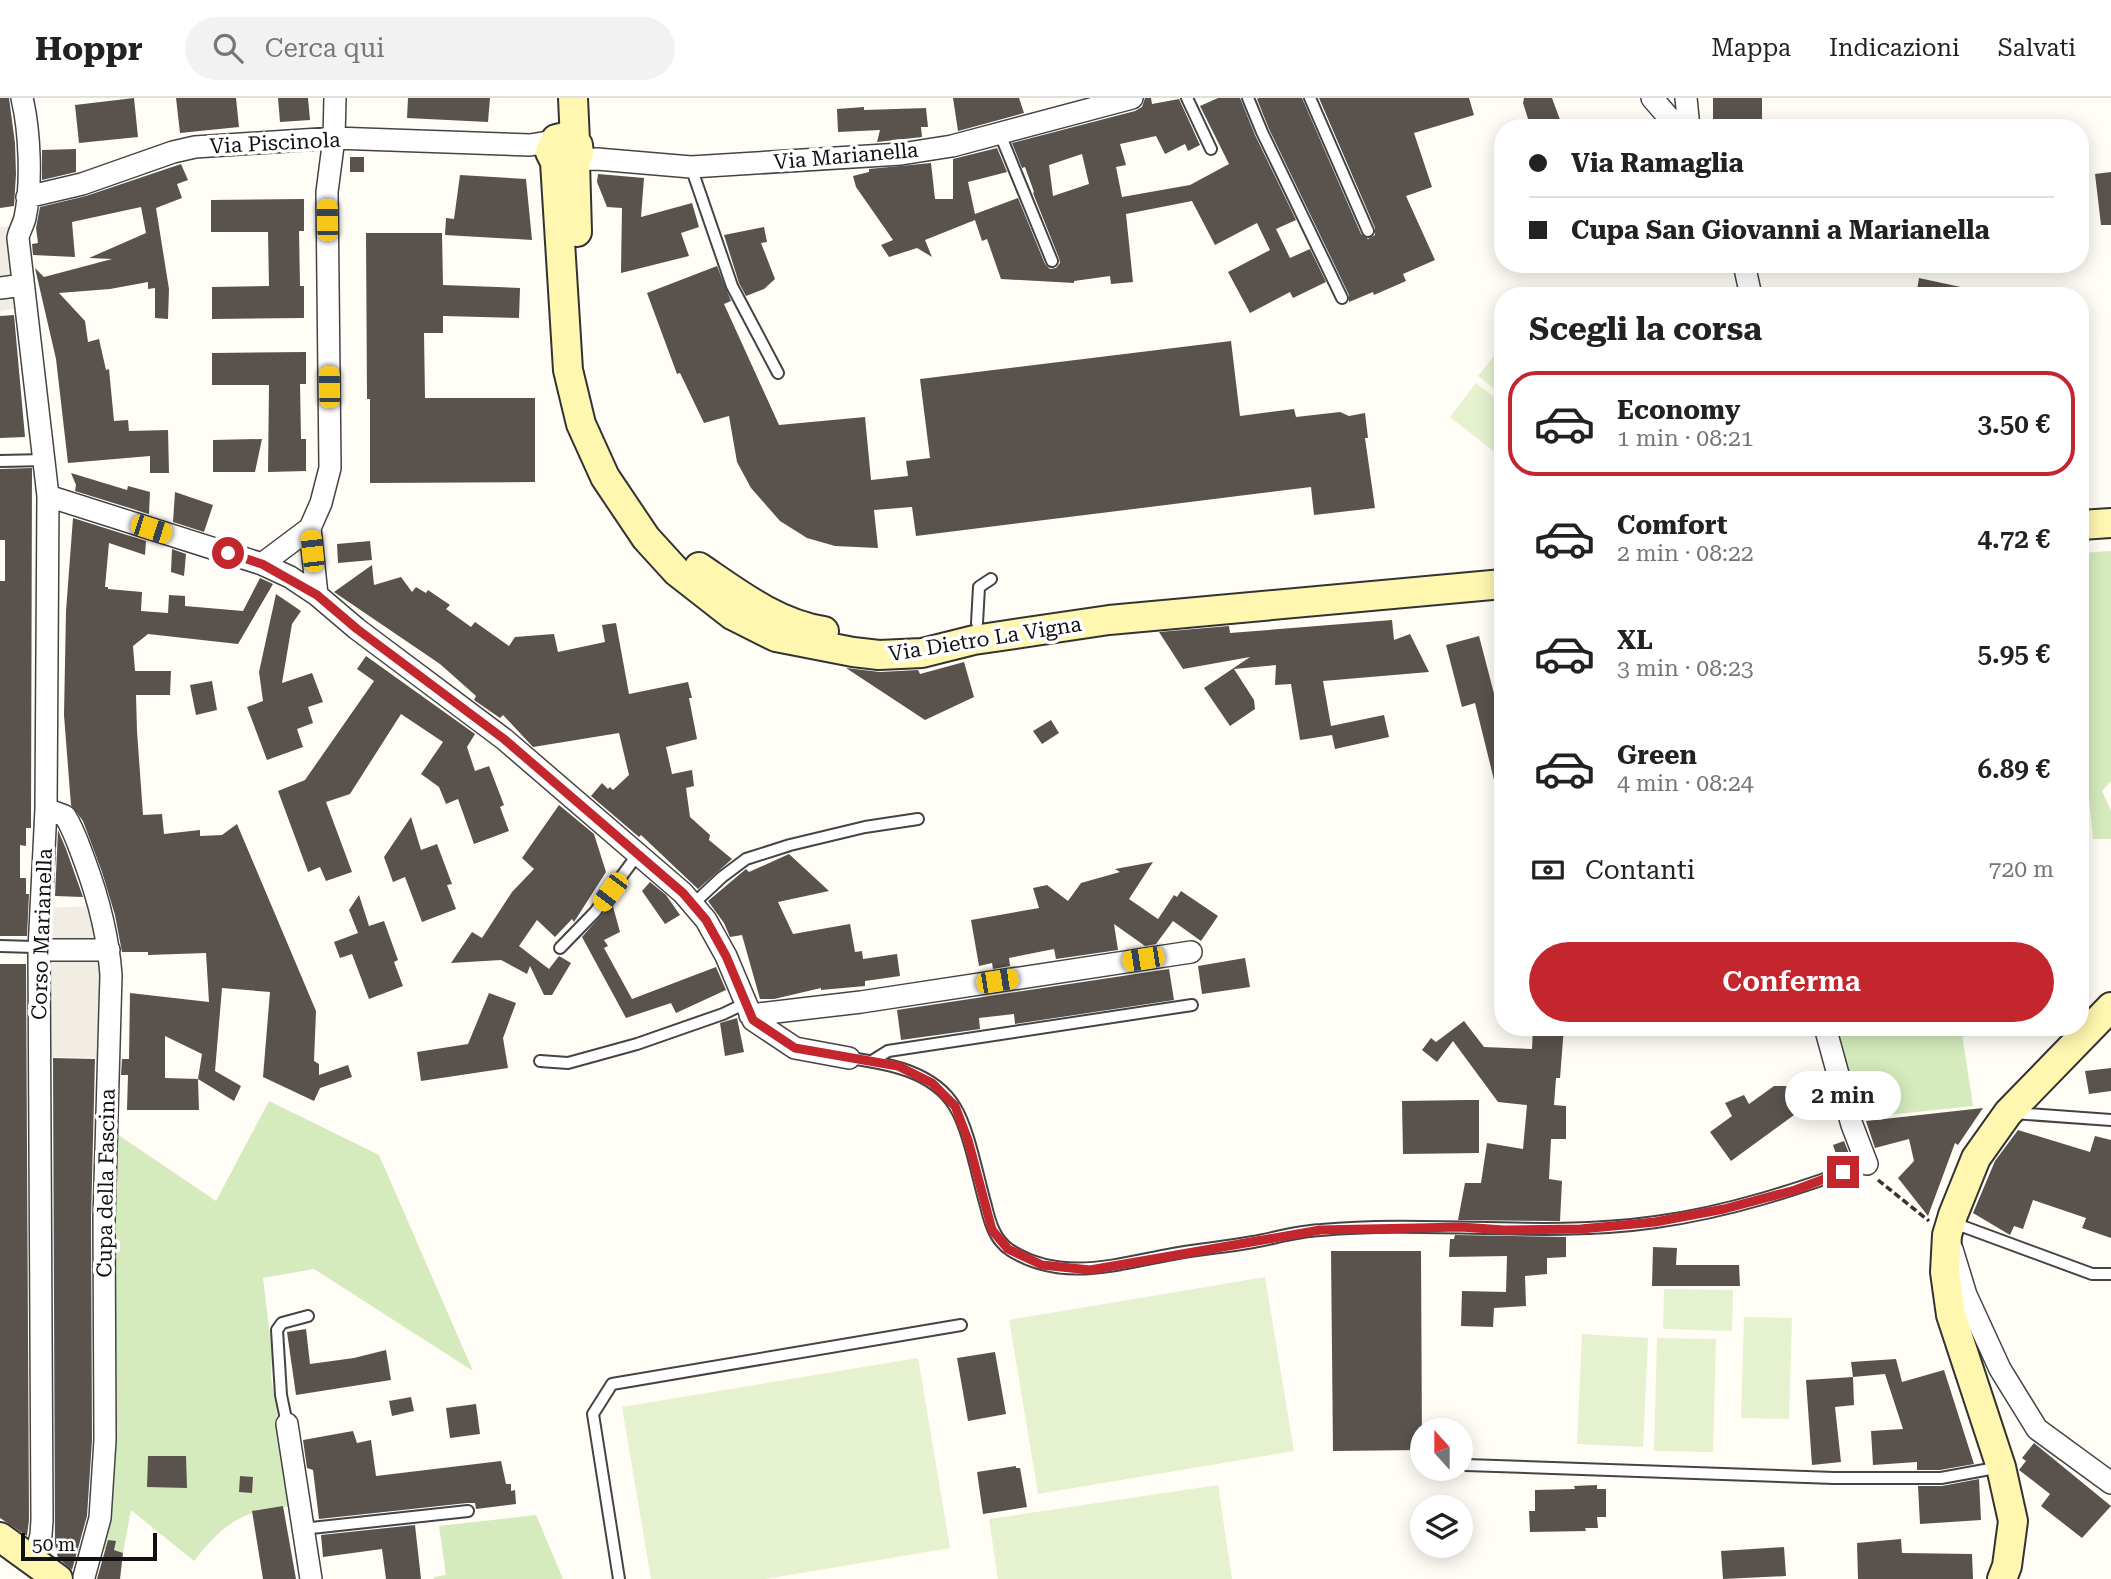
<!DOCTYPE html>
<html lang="it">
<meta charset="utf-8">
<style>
:root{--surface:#fff;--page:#f2f2f2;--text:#222;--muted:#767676;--line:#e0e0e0;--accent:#c4262e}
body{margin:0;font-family:"Roboto Serif",serif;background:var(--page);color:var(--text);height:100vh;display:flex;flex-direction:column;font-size:26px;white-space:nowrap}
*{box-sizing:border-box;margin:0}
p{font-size:23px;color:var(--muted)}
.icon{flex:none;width:38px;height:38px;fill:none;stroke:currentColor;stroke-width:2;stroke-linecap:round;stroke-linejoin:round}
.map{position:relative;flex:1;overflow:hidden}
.details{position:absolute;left:1494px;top:189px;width:595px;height:749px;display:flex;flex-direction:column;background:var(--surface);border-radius:28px;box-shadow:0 4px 18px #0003}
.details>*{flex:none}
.banner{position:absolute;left:1494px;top:21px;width:595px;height:154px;border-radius:28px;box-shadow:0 4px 18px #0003;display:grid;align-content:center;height:154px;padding:0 35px;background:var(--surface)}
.needle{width:46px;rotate:339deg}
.buttons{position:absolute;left:1410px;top:1320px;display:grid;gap:14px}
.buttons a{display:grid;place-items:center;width:63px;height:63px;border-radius:50%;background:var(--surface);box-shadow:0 4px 18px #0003;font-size:35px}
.scale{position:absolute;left:21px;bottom:18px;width:136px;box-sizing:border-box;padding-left:7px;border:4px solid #111;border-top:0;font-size:19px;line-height:24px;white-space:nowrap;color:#111;-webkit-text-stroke:5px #fff;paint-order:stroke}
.end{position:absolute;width:32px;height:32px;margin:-16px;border:9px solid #c4262e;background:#fff;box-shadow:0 0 0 4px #fff}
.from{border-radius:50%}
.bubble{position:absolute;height:49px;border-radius:24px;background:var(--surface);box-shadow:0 4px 18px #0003;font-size:23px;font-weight:600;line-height:49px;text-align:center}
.car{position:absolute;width:21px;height:42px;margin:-21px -10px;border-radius:9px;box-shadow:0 0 5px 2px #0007;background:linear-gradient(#f5c518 24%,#345 0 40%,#f5c518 0 76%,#345 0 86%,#f5c518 0)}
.banner b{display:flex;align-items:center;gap:24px;height:66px;font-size:26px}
.banner b+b{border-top:2px solid var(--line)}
.banner i{width:18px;height:18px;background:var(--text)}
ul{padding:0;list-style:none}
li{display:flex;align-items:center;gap:21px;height:105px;margin:0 14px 10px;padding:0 21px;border:4px solid transparent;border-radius:28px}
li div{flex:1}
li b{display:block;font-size:26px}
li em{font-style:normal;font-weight:600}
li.current{border-color:var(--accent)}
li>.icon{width:63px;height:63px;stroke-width:1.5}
h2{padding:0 35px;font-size:32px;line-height:84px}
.pay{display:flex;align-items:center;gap:18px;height:77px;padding:0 35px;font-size:26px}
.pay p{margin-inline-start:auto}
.button{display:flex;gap:14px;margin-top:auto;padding:14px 35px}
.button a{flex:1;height:80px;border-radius:42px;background:var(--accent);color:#fff;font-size:28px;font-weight:600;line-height:80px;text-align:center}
header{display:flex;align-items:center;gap:42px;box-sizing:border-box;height:98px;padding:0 35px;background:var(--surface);border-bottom:2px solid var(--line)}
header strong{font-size:33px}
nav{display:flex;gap:38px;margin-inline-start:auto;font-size:24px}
.search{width:490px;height:63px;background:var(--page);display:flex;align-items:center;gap:18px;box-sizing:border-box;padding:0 24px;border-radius:38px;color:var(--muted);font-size:26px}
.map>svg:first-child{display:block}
.green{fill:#d5ebbd}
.pitch{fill:#e6f2cf}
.plaza{fill:#f1ede2}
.building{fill:#5a524d;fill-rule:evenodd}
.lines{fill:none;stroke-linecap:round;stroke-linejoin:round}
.lane-casing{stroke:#444;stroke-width:14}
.street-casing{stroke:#444;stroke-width:24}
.secondary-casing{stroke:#333;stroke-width:32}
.path{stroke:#333;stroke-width:3.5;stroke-dasharray:7 3.5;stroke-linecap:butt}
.lane{stroke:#fff;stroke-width:10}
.street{stroke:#fff;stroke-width:21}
.secondary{stroke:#fff6b0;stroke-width:28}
.route{stroke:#c4262e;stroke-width:9}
.labels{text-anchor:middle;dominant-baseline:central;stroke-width:7;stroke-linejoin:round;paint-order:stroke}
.street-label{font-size:21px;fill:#111;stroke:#fff}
</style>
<header>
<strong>Hoppr</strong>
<div class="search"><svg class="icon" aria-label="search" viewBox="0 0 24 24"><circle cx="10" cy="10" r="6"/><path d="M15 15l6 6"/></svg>Cerca qui</div>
<nav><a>Mappa</a><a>Indicazioni</a><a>Salvati</a></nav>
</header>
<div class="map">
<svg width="2111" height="1481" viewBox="0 0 2111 1481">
<rect width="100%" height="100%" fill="#fffdf5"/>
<path class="green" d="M2111,453V683L2102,693L2111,713V741H2093L2081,615V455Z
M1836,929H1961L1973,1008L1859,1020Z
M269,1003L379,1057L473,1273L314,1171L263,1180L272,1255L271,1279L292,1408C243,1411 223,1426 194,1463L131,1412L123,1455L114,1452L115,1443L107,1451L94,1450L111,1032L216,1103Z
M536,1417L563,1481H434V1479L446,1477L439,1428Z"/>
<path class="pitch" d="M1503,246V298L1478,278Z
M1476,285L1503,306L1502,360L1450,319Z
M1265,1179L1294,1353L1038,1396L1009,1222Z
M1664,1191L1733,1192L1732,1233L1663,1231Z
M1744,1219L1792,1220L1789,1321L1741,1320Z
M1582,1236L1648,1240L1643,1349L1577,1346Z
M1657,1240L1716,1241L1713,1354L1654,1353Z
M918,1260L950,1450L765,1481H651L622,1309Z
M1218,1387L1232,1481H998L989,1421Z"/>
<path class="plaza" d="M22,128L26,209L0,213V129Z
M104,807L120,913L121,960L36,959L34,811Z"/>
<path class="building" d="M0,0H9L15,45L16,76L14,108L0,110Z
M134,0L138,39L79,45L75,7Z
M176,0H236L239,29L180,35Z
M278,0H308L310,22L280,24Z
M408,0H490L488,24L407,20Z
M953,0H1019L1024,15L958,33Z
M1145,0H1151L1152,6L1179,1L1200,47L1188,53L1185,46L1165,56L1156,38L1120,46L1126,67L1116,69L1122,99L1190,87L1229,66L1200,8L1218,0H1240L1255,37L1296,122L1276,131L1290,160L1310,151L1326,184L1293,200L1290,194L1250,215L1228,174L1270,152L1257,125L1215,147L1192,103L1126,116L1133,184L1111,186L1110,178L1074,183V185L1001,181L987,141L982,143L975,122L925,142L932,159L917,150L889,159L881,147L893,142L856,89L853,78L869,74V71L931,65L935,101H953V61L997,50L1007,74L968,84L975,116L1018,100L1045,166L1050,171L1056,170L1060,165L1059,160L1033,95L1034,94L1025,69L1022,70L1012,45L1135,13L1142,9ZM1082,56L1089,86L1053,98L1049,67Z
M1259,0H1302L1361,136L1368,141L1375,137V130L1319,0H1469L1474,17L1414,35L1432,89L1406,98L1435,162L1403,176L1406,183L1374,197L1373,194L1349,204V197L1269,31L1257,1Z
M1524,0H1552L1563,30H1531L1523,5Z
M1713,0H1762V25L1728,28V26H1713Z
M864,9V12L926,10L928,29H921L922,39L877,44L880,32L838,34L837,11Z
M76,51V74L42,82V52Z
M350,59H364V74H350Z
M181,66L188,82L177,86L182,100L156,110L169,191L168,221L155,220V190L148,191V184L110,191L59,195L85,223L88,244L99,241L106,272L109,271L114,323L128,322L129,333L168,332L169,375H150V358L68,365L56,261L35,170L44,179L112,161L89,160L146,135L141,109L72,124L75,159L33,157L32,146L38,145L36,130L40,109L86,98Z
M2111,74V127H2101L2095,76Z
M598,76L644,80L641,119L692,105L699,129L681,135L689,158L621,175L622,110L607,109L597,84Z
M460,77L526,81L532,142L445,137L446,120L454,121Z
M304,101V133H299L300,188H304V220L212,221V189L269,188L268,134H211V102Z
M764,129L767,144L761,145L775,181L764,191L746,198L739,185L724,137Z
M366,135H442L443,187L520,190L519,220L443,218V235H424L425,300H535V384L370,385V301H367Z
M717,168L731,203L724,206L779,327L865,319L871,382L908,378L906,363L930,360L920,281L1231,243L1240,318L1294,311L1296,319L1340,314L1349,318L1365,315L1368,340H1365L1375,410L1314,417L1311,389L916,438L912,409L874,412L878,450L835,448L807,440L780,423L751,390L737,364L729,318L704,325L680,275L677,276L647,195Z
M1919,180L1970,191V198H1916Z
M14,217L25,339L0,340V218Z
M306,254V286H300L301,341H306V373L268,374L269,287H212V255Z
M262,341L255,374H213V342Z
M32,370L31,730H26V748L20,747V780H26V796H29L27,838H0V483H5V442H0V371Z
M71,375L127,392L128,388L150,394L149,416L75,393L76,387Z
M175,394L213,407L204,434L173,424Z
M73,420L146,443L145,457L109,445L105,489H108V491L142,494L141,513L168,515L169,497L185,498V508L243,513L260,480L273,486L238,546L148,536L133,548L135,573H171L170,597H136L137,633L143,717L162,716L164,736L200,732V738L222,737L237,726L316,913L314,963L319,966V977L348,967L352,979L320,990L314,1003L263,979L270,894L222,890L215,973L241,988L234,1003L198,981L199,1012H127L128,977H121L122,961H129L130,895L209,904L206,855L148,857V854H122L115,817L102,774L83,723L71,707L64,617L66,513ZM165,938L202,956L198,981L165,980Z
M370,443L372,462L338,465L337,446Z
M172,451L186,456L184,478L171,474Z
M372,467L374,487L401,479L412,494L416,489L426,495L428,492L450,507L446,511L471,529L475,524L509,548L515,539L554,536L558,554L605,544L602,527L616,525L629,596L688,584L692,600H689L697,641L666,649L672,676L692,672L694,688L686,690L690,719L710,737L709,742L732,761L698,791L641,737L639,739L591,698L602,685L608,691L610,689L613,692L629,677L619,635L533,649L503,617L500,620L474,602L476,598L440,566L334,494Z
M276,496L301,513L292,526L282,585L312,575L323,604L308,609L313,625L297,631L303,649L267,662L247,609L263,603L259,574Z
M1392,522L1394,542L1410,536L1429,574L1323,583L1331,628L1384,617L1389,639L1335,651L1332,637L1300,642L1291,586L1275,587L1276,567L1234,571L1254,602L1255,611L1230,628L1204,590L1250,559L1183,571L1159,534L1229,528L1230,535Z
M1479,538L1497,607L1503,606V697L1498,698L1475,605L1462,609L1446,547Z
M366,558L475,636L467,649L475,673L489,668L504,707L500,709L509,733L474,746L458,701L446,706L439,689L421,676L443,644L401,616L350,696L326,704L352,774L326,783L320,769L308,774L278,693L305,682L374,583L357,571Z
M964,564L974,599L925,622L846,570L880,574L918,572L920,576Z
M212,583L217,612L196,617L190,587Z
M1051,622L1059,635L1042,646L1033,633Z
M559,707L594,736L606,774L574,824L572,821L555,839L537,822L519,848L549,871L559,858L571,865L552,897H544L530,868L527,876L501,862L451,865L472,834L482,840L512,794L534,771L522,760Z
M411,719L421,752L437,746L452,786L447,787L456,811L422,824L405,779L393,784L384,759Z
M58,732L66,751L83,799L55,798Z
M789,756L829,793L778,804L793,836L850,826L855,854L862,853L863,861L897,856L900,878L865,883V888L821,892V890L774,901H760L742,837L730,839L724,825L708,803L746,771L749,774Z
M1153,764L1129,801L1158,821L1174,797L1177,799L1181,793L1218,818L1201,843L1173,823L1156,846L1145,848L1114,826L1118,852L1056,861L1054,851L1009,860L1010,868L993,871L992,865L979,868L971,822L1039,810L1033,790L1047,787L1068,803L1081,785L1120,774L1115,771Z
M650,784L666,797L680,817L665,826L642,793Z
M359,797L369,828L384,823L398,862L394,864L403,888L369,901L352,856L340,860L334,844L358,835L349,812Z
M612,805L620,834L604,842L608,848L604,850L632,901L716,869L726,892L676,915L671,905L626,920L582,839Z
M1245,860L1250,889L1202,896L1198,868Z
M0,866H26L29,1422L27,1438L0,1420Z
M1169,871L1174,902L1015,926L1014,916L979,920L980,931L901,942L897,912Z
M489,895L516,905L503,940L508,970L421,983L417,954L468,946Z
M737,920L744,954L725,958L720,925Z
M1464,923L1484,949L1532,951L1533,929H1564L1560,980H1556L1554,1007L1566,1008V1041H1551L1549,1081L1562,1083L1560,1123L1458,1122L1465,1085H1481L1487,1045L1523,1051L1527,1007L1498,1004L1453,943L1437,964L1422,952L1431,940L1436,944Z
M53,960L95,961L91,1121L92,1342L87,1418L72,1472L58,1460L55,1446Z
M2111,970V993L2089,996L2085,973Z
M1774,988H1786L1799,1005L1792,1015L1794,1017L1731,1063L1710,1034L1732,1018L1725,1005L1744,997L1749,1006Z
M1468,1002H1479V1055L1403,1056L1402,1003Z
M1983,1010L1958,1047L1955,1045L1928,1118L1898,1080L1914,1063L1909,1041L1875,1050L1866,1023Z
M2018,1032L2090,1054L2095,1038L2111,1042V1140L2082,1130L2086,1120L2033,1102L2023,1131L2014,1128L2010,1137L1973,1115L1995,1063Z
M1844,1043L1850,1058L1838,1062L1833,1047Z
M1455,1137L1566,1139V1159L1547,1160V1176L1525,1178L1526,1208L1494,1210L1493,1229L1461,1228L1462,1193L1506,1194L1507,1158L1449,1159L1450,1141H1454Z
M1653,1149L1677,1150L1676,1167H1739L1740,1188H1652Z
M1331,1153H1421L1422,1352L1333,1353Z
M306,1231L310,1266L354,1260L386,1252L391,1282L296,1297L287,1234Z
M995,1254L1006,1316L968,1323L957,1260Z
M1896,1261L1902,1284L1944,1272L1974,1366L1940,1372H1917V1364L1873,1367L1871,1333L1903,1331L1885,1276L1853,1279L1851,1264Z
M1853,1279L1854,1307L1835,1309L1841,1364L1812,1367L1806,1282Z
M411,1299L414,1313L392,1318L389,1303Z
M476,1306L480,1336L450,1340L446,1310Z
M353,1333L357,1345L371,1342L376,1378L501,1363L506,1386H511V1393L515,1392L516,1406L476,1411L475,1405H467L319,1421L313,1372L307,1370L303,1342Z
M2034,1345L2111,1408L2082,1440L2041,1408L2050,1396L2019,1372L2026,1363L2022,1360Z
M148,1358H186L187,1390L147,1389Z
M1016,1368V1370H1020L1027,1409L983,1416L977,1374Z
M240,1378L253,1379L252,1395L239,1394Z
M1979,1381L1981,1422L1920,1426L1918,1388H1942Z
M1597,1387V1391H1606V1419H1597L1598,1430H1585L1586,1433L1530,1434L1529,1413H1535V1392L1575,1391L1574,1388Z
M283,1408L296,1481H263L252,1413Z
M415,1427L421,1481H386L382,1451L323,1459L321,1437Z
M1901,1441L1902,1455L1972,1456L1973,1481H1858L1857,1445Z
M108,1442L116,1443L114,1452L123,1455L120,1481H97Z
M1784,1449L1786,1478L1723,1481L1721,1453Z"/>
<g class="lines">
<defs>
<path id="lane" d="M1187,0L1211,51
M1248,0L1262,34L1342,200
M1310,0L1368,133
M1000,36L1052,163
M691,69L732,188L778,275
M0,363L46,362
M977,525L979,489L991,481
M692,807L722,779L746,761L790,747L865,729L918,721
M0,848L34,849L39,852
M560,850L595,814L638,756
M849,960C886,965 934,973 955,1009C969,1031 978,1081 986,1108C990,1125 995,1142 1010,1152C1062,1185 1117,1166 1173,1156C1199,1151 1226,1149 1253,1144C1275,1140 1298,1133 1321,1132C1432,1122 1544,1140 1656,1124C1729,1114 1798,1091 1867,1066
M540,963L568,965L637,946L723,916L746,905
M872,963L888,953L1192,907
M2013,1015L2111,1022
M1951,1124L2092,1176H2111
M287,1326L281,1297L277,1232L282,1225L308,1218
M1466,1367L1834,1380H1941L2001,1369
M302,1431L468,1413
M619,1481L593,1316L612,1286L961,1227"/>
<path id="street" d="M22,0C30,34 32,86 25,120C23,128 19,133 18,140L48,398L46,711L39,852L42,1422L41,1437L34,1463
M1652,0L1678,30
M1686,0L1689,30
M576,62L597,61L691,69L901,56L952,48L1132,0
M27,99L82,86L173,54L195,49L334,40L530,47L554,43
M1744,166L1751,198
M0,190L23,187
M48,398L262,466L290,479L317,497L357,531L504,641L683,795L706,822L726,858L753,922L795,950L849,960
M262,466L310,430
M317,497L310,430L321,405L330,370L327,94L334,40L335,0
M46,711L65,718C74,732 79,748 85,764C99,802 108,837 111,877L104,1121L105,1342L100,1420L84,1479
M39,852H109
M750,917L861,904L1191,854
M1825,929L1852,1027L1867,1066
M1952,1151L1966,1197L2000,1271L2037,1331L2111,1385
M287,1326L311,1481"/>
<path id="secondary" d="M573,0L575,43L578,47L579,56
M575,43L564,39L556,41L550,54L555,64L568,272L581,326L605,379L646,440L677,474L732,517L776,539L853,554L879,557L922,555L974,542L1109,522L1503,486
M575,64L577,134
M2081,427L2111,425
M699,469C737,495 777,526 824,533
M0,1439L58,1481
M2002,1481L2007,1468L2013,1423L2001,1369L1951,1217L1945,1174L1947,1137L1953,1117L1976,1060L2008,1015L2111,909"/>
</defs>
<use href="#lane" class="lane-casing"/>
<use href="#street" class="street-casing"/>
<use href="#secondary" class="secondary-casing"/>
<path class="path" d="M1878,1082L1929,1123"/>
<use href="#lane" class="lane"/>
<use href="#street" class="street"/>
<use href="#secondary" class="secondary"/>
</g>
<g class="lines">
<path class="route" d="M228,455L262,466L317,497L357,531L504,641L683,795L706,822L726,858L753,922L795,950L898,968L932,985L955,1008L968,1042L992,1132L1008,1151L1042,1167L1090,1172L1320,1132L1461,1129L1504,1132L1581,1131L1655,1124L1724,1111L1795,1092L1843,1074"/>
</g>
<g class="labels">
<g class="street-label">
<text transform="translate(275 45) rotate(-3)">Via Piscinola</text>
<text transform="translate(846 58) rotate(-5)">Via Marianella</text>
<text transform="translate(985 541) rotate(-9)">Via Dietro La Vigna</text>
<text transform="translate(42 836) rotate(-88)">Corso Marianella</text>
<text transform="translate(106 1085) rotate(-89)">Cupa della Fascina</text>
</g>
</g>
</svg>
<div class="buttons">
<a><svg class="needle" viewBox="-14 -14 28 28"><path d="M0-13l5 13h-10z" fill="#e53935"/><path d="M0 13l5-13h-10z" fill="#767676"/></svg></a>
<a><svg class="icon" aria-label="layers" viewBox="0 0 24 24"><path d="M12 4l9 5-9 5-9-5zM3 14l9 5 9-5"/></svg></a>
</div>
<div class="scale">50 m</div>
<i class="end from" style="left:228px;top:455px"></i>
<i class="end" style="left:1843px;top:1074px"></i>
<div class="bubble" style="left:1785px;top:973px;width:116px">2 min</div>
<i class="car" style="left:327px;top:122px;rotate:359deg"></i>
<i class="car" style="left:329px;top:289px;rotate:359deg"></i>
<i class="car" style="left:151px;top:431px;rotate:108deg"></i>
<i class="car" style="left:312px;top:453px;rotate:354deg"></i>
<i class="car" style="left:610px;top:794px;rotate:217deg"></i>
<i class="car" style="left:1143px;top:861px;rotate:261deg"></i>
<i class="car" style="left:997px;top:883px;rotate:81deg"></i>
<div class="banner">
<b><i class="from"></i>Via Ramaglia</b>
<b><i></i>Cupa San Giovanni a Marianella</b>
</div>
<section class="details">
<h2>Scegli la corsa</h2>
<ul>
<li class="current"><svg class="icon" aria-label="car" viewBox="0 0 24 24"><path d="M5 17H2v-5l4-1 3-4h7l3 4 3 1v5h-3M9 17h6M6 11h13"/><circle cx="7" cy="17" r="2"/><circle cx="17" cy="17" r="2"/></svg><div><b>Economy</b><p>1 min · 08:21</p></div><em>3.50 €</em></li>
<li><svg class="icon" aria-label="car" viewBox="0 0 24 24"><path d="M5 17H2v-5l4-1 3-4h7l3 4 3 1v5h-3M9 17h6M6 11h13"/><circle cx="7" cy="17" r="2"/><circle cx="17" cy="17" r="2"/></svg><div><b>Comfort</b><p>2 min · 08:22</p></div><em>4.72 €</em></li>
<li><svg class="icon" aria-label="car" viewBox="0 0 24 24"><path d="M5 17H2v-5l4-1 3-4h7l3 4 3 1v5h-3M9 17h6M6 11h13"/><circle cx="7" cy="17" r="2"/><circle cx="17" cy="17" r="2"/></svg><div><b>XL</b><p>3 min · 08:23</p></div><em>5.95 €</em></li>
<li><svg class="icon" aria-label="car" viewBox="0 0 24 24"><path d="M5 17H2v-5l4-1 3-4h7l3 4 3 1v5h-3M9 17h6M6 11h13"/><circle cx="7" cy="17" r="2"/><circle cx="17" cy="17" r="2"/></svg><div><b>Green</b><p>4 min · 08:24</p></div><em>6.89 €</em></li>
</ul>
<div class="pay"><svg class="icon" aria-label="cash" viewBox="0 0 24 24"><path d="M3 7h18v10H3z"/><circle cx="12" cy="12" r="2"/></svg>Contanti<p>720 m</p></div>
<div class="button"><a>Conferma</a></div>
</section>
</div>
